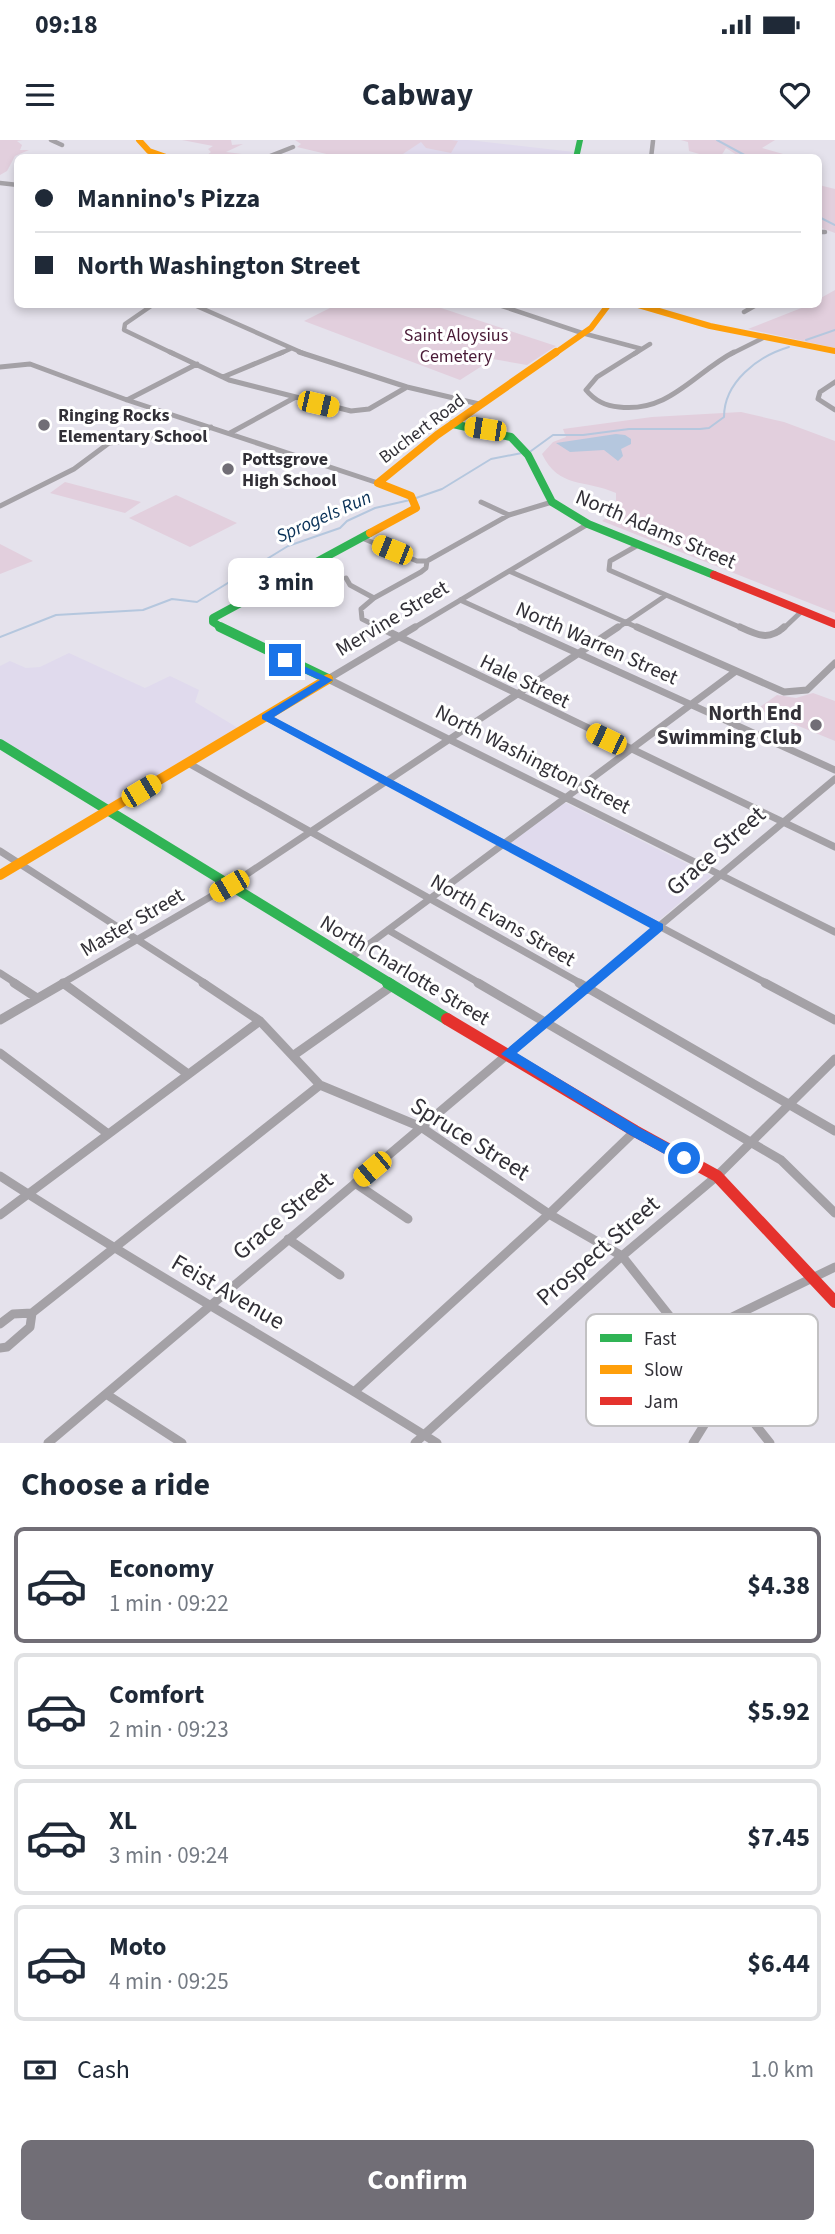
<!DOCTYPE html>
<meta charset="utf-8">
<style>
:root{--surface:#fff;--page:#f6f6f7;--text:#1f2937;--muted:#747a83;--line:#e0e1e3;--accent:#716e76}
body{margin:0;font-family:"Source Sans 3",sans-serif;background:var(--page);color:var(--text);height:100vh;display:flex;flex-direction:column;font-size:26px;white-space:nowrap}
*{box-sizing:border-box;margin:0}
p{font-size:23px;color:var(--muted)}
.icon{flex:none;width:38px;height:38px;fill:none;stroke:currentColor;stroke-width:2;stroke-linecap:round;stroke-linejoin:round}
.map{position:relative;height:1303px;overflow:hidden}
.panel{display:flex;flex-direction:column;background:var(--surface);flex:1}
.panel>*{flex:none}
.guide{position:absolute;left:14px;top:14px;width:808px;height:154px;border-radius:10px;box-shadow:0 4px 10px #0003;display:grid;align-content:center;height:154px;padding:0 21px;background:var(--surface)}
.end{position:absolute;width:32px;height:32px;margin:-16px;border:9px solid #1a73e8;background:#fff;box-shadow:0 0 0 4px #fff}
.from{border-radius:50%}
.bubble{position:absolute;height:49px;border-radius:10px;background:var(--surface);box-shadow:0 4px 10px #0003;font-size:23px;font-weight:700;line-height:49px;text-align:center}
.car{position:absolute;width:21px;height:42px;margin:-21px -10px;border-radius:9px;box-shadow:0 0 5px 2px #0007;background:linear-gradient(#f5c518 24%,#345 0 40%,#f5c518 0 76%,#345 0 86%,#f5c518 0)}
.guide b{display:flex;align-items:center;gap:24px;height:66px;font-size:26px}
.guide b+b{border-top:2px solid var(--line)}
.guide i{width:18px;height:18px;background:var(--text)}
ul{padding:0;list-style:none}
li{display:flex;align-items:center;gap:21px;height:116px;margin:0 14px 10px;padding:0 7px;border:4px solid var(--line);border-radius:10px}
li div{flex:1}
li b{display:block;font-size:26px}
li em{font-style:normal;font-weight:700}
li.active{border-color:var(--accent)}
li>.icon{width:63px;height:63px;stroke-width:1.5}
h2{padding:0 21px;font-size:32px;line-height:84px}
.pay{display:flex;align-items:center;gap:18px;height:77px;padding:0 21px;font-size:26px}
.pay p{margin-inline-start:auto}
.action{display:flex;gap:14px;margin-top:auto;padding:14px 21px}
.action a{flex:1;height:80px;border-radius:10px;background:var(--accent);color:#fff;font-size:28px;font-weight:700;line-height:80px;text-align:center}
.status{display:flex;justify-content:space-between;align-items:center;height:49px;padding:0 35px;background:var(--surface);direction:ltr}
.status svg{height:19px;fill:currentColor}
header{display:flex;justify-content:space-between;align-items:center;height:91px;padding:0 21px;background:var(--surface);font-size:32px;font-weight:700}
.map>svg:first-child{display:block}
.built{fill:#e0daed}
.green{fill:#e2cfdd}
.water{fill:#b5c7de}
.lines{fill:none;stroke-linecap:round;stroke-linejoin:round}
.stream{stroke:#b5c7de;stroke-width:2}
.street-far3{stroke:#a4a1a6;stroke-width:4.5}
.street-far2{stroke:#a4a1a6;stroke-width:5}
.street-far1{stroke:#a4a1a6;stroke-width:7}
.street{stroke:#a4a1a6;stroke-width:9}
.fast-far3{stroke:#30b455;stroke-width:6}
.fast-far2{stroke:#30b455;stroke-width:8}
.fast-far1{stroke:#30b455;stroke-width:10}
.fast{stroke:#30b455;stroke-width:12}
.slow-far2{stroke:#ff9f0a;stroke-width:6}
.slow-far1{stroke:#ff9f0a;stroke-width:8}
.slow{stroke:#ff9f0a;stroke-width:10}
.jam-far1{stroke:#e5322d;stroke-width:8}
.jam{stroke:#e5322d;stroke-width:12}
.route{fill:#1a73e8}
.poi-dot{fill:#716e76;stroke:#fff;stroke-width:2.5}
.labels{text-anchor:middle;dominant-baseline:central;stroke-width:6;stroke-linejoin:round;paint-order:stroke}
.far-park-label{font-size:18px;fill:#481935;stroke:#fff}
.far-poi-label{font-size:18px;font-weight:bold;fill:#323037;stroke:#fff;text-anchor:start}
.far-street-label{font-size:18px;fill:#323037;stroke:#fff}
.far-water-label{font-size:19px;font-style:italic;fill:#083056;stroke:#fff}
.street-label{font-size:21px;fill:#323037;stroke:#fff}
.poi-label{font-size:21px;font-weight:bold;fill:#323037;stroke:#fff;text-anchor:end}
.near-street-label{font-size:24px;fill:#323037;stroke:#fff}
.key{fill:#fff;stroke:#c2c1c3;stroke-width:2}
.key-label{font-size:19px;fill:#323037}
</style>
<div class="status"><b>09:18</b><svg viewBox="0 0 49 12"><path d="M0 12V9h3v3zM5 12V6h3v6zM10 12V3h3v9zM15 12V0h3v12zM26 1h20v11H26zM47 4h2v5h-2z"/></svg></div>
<header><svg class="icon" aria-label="menu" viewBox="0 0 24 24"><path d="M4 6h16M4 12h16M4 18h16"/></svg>Cabway<svg class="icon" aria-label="heart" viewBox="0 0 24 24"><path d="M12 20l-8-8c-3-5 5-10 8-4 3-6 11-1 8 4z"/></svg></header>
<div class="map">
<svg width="835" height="1303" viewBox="0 0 835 1303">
<rect width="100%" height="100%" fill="#e5e2ec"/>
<path class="built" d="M386,0H468L574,12V18H359Z
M69,513L145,548L170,536L199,550L195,562L238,588L108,671L0,601V526L10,521L26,528L40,527Z
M564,662L711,736L657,782L509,703Z"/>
<path class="green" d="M0,0H23L17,1L22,5L20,10H29L15,16L7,31L0,35Z
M182,0H231L232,5L243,4L226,12L242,14C231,17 217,21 207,15L211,12L208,9L213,6Z
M295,0H451L458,1L451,13L426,8L421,2L397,18L339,17L297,7L301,4Z
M681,0H775L762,8L790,16L740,17L726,8L721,16L703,15L689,11L688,2Z
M819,45L835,49V93L819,87Z
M835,150V208L748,189L809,165L819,164V159Z
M336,165H432L556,206L527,225L493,219L460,240L304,181Z
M741,272L784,282L835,301V473L602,381L616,371V353C585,339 559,349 542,314L553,302L566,297L563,289L652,277Z
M65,342L141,362L125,373L50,353Z
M176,355L237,383L190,407L129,378Z
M0,404L33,421L0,434Z
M813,553L835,561V601L757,569L777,555L796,558Z"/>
<path class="water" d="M616,294L625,295L631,299V304L621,309L623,316L618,321L604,310L570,312L556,303Z"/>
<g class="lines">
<path class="stream" d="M717,0L750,18
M819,77L835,85
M806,200L835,190
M531,311L553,295H583L629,289H700L709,288L724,277C724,242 758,216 789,207
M416,358L442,349L491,319L522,313
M0,497L56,475L143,470L172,459L197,462L288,406L340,388L347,381L375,368L410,360"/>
<path class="street-far3" d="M51,0L62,5
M576,17L585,18
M265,18L293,7
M651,18L653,1
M0,43L18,45
M819,92H825
M154,164L125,184L124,190L174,214
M192,164L305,214
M496,164L582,193L642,209
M744,172L758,164
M279,214L290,209
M634,214L650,204
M731,214L765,197"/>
<path class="street-far2" d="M170,212L229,240L351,271L369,269L407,247
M299,212L407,247L479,264
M637,212L597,237L586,250C595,261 605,266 619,267C669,273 694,233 734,212
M0,227L30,224L127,260L378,343
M223,237L283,212
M835,242L820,252L818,259L835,270
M127,260L197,224
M230,293L294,258
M481,362L509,375
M0,366L74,329L109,303L201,292L211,287
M362,398L417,421H427L509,375L552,362
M640,404L610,421L609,430L744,489
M509,431L641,489
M346,438L350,445L374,458
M460,460L524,489
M382,489L362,479L361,469L374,458L421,432L426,428L427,421
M412,489L588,384
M616,489L665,456
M783,489L802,471"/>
<path class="street-far1" d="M379,487L835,707
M520,487L835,630
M637,487L784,552L807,550L835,523
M740,487C757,495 769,501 784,487
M328,539L835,792
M328,539L415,487
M266,577L768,844
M188,623L582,844
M0,711L206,844
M388,790L481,844
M349,819L736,531
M0,833L17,844
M61,844L229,746L618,487
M590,844L835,639"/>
<path class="street" d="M14,843L37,858
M63,843L188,934
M203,843L260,881L320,945L421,987L549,1074L622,1116L770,1303
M478,843L781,1020L835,1073
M579,843L835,991
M765,843L835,880
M0,880L64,843
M0,913L107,993
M294,915L392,846
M0,1036C143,1129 293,1212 437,1303
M355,1043L408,1079
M0,1075L260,881
M288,1099L340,1135
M0,1184L13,1174L32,1173L320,945
M689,1198L835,1127
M0,1208L7,1207L30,1187L32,1173
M355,1251L549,1074L635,991
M106,1254L182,1303
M48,1303L592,843
M415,1303L622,1116L717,1036L835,919
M693,1303L727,1248"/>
<path class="fast-far3" d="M576,18L580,0"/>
<path class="fast-far2" d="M453,284L511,297L528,315L552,362L588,384L714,435
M224,489L213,482V478L370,393"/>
<path class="fast-far1" d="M220,487L328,539
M0,604L391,844"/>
<path class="fast" d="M388,843L447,879"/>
<path class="slow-far2" d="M139,0L149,11L169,18
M635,164L710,186L835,211
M554,214L591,188L609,164"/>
<path class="slow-far1" d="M370,393L416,368L411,356L378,343L437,295L556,212"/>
<path class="slow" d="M0,735L328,539"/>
<path class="jam-far1" d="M714,435L835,484"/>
<path class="jam" d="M447,879L635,991L717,1036L835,1162"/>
</g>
<path class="route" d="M285,517L333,540L274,577L663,784V790L517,913L640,988L689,1014L691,1018L689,1022H679L630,995L501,914L650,788L262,579V575L320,540L282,523L280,520Z"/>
<g class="poi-dot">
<circle cx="44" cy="285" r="7"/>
<circle cx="228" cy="329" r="7"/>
<circle cx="816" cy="585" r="7"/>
</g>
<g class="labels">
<g class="far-park-label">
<text x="456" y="195">Saint Aloysius<tspan x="456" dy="21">Cemetery</tspan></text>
</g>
<g class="far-poi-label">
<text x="58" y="275">Ringing Rocks<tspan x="58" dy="21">Elementary School</tspan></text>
<text x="242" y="319">Pottsgrove<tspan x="242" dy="21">High School</tspan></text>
</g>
<g class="far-street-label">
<text transform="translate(422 289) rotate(-37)">Buchert Road</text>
</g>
<g class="far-water-label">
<text transform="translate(324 377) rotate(-24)">Sprogels Run</text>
</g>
<g class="street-label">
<text transform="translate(656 389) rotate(23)">North Adams Street</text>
<text transform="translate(392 478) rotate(-31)">Mervine Street</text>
<text transform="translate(597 503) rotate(24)">North Warren Street</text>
<text transform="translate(525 541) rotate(26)">Hale Street</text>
<text transform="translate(533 619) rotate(27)">North Washington Street</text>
<text transform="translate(503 780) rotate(30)">North Evans Street</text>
<text transform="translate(132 782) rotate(-30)">Master Street</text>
<text transform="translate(405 830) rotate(31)">North Charlotte Street</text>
</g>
<g class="poi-label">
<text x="802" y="573">North End<tspan x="802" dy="24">Swimming Club</tspan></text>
</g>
<g class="near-street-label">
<text transform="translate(716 711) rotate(-41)">Grace Street</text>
<text transform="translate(470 999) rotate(32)">Spruce Street</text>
<text transform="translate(283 1076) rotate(-40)">Grace Street</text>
<text transform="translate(598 1111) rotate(-41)">Prospect Street</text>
<text transform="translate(228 1152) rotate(30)">Feist Avenue</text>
</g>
</g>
<rect x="586" y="1174" width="232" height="112" rx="10" class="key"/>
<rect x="600" y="1194" width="32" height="8" fill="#30b455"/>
<rect x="600" y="1225" width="32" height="9" fill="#ff9f0a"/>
<rect x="600" y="1257" width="32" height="8" fill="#e5322d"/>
<g class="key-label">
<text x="644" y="1205">Fast</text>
<text x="644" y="1236">Slow</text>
<text x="644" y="1268">Jam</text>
</g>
</svg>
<i class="end from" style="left:684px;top:1018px"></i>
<i class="end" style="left:285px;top:520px"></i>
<div class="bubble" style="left:228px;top:418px;width:116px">3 min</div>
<i class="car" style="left:318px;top:264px;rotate:103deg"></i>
<i class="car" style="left:485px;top:289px;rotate:279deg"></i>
<i class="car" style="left:392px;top:410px;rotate:292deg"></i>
<i class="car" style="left:606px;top:599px;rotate:296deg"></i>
<i class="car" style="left:141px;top:651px;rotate:59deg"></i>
<i class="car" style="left:229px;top:746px;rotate:240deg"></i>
<i class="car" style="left:372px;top:1029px;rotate:230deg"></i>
<div class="guide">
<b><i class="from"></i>Mannino's Pizza</b>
<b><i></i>North Washington Street</b>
</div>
</div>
<section class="panel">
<h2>Choose a ride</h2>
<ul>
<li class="active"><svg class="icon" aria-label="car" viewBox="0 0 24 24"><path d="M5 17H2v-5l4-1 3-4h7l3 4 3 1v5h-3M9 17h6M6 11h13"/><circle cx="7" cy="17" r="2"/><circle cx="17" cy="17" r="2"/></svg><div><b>Economy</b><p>1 min · 09:22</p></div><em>$4.38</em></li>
<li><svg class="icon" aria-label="car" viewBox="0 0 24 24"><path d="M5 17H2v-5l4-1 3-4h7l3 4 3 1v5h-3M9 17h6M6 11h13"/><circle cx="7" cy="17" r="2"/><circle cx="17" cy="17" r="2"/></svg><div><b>Comfort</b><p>2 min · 09:23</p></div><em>$5.92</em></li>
<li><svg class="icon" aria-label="car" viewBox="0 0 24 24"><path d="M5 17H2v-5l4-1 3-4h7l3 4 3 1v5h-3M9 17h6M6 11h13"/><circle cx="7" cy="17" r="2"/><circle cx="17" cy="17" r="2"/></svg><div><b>XL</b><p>3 min · 09:24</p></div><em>$7.45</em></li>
<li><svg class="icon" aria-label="car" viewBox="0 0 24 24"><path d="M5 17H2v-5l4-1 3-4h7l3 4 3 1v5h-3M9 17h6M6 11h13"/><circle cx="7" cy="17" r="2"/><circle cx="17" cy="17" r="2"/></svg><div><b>Moto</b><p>4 min · 09:25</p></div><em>$6.44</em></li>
</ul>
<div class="pay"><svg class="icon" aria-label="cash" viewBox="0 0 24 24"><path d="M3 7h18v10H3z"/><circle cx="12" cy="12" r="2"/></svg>Cash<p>1.0 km</p></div>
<div class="action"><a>Confirm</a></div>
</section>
